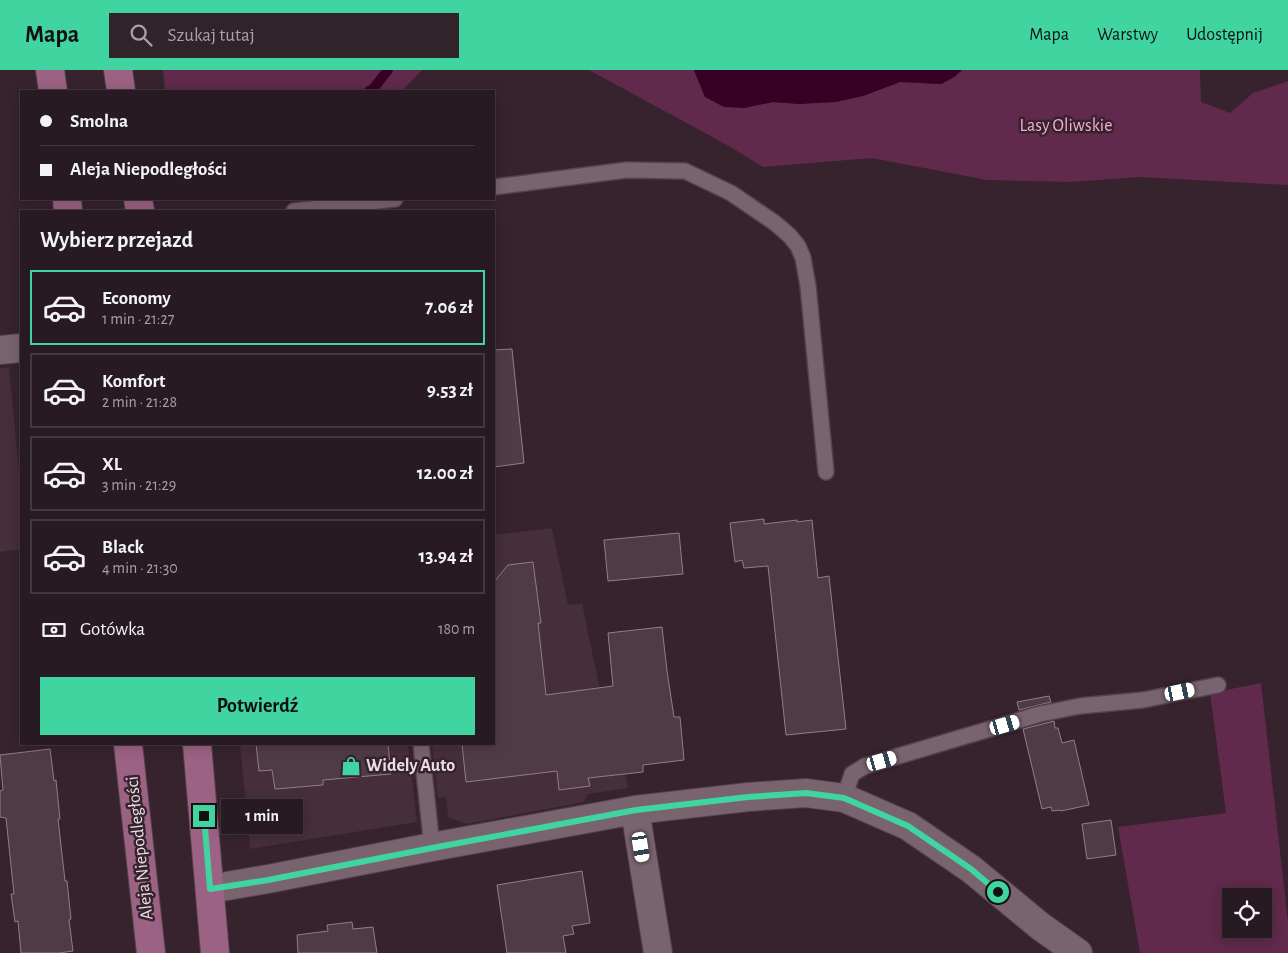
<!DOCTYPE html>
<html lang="pl">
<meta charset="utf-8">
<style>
:root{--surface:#281a22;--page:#30232a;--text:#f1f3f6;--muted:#a5a1a5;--line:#443840;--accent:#40d4a1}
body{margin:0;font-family:"Alegreya Sans",sans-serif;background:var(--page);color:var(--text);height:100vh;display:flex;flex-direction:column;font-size:19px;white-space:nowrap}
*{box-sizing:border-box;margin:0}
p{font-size:16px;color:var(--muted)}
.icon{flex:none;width:28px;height:28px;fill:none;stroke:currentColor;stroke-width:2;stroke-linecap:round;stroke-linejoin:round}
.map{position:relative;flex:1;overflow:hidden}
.side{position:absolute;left:20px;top:140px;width:475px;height:535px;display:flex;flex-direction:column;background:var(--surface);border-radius:0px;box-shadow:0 2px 12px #0003,0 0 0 1px var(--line)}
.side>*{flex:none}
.top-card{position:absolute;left:20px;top:20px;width:475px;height:110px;border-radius:0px;box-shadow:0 2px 12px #0003,0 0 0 1px var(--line);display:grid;align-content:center;height:110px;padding:0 20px;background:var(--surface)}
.fabs{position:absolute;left:1222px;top:818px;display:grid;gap:10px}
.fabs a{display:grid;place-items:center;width:50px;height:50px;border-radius:0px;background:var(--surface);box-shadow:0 2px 12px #0003,0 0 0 1px var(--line);font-size:25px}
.end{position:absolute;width:22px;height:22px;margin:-11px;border:6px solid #40d4a1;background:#111;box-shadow:0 0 0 2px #111}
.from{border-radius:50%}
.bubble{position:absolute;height:35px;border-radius:0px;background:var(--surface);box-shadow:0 2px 12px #0003,0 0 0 1px var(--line);font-size:16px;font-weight:700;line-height:35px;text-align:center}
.car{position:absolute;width:15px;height:30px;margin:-15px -8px;border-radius:6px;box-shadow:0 0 4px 1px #0007;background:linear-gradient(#fff 24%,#345 0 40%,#fff 0 76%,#345 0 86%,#fff 0)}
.top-card b{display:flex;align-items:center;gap:18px;height:48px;font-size:19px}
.top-card b+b{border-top:1px solid var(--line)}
.top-card i{width:12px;height:12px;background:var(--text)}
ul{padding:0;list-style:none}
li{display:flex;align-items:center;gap:15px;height:75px;margin:0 10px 8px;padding:0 10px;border:2px solid var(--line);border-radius:0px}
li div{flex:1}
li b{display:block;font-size:19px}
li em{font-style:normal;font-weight:700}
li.active{border-color:var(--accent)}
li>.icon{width:45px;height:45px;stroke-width:1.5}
h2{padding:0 20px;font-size:22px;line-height:60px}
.pay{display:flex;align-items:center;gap:12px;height:55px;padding:0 20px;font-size:19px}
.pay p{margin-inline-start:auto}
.action{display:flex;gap:10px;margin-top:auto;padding:10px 20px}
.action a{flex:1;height:58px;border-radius:0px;background:var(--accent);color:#111;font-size:20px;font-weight:700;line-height:58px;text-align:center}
header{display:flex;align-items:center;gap:30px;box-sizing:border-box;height:70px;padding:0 25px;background:var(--accent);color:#111}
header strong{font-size:24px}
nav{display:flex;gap:28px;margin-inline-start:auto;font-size:18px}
.search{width:350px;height:45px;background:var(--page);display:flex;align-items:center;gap:12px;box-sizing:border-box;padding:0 18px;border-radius:0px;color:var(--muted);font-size:19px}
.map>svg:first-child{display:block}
.built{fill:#462e3b}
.green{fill:#61294b;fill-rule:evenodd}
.water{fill:#370024}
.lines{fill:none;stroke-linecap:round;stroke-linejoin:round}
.stream{stroke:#370024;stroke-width:10}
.building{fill:#4f3b46;stroke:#937c88}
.service-casing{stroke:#52424c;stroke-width:18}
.minor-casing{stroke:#52424c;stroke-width:30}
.primary-casing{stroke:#52424c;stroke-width:30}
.service{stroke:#79636e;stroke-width:15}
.minor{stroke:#79636e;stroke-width:28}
.primary{stroke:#9c6283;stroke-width:28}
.route{stroke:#40d4a1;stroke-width:6}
.labels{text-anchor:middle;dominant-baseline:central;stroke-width:5;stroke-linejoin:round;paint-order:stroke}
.park-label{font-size:18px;fill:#f7acd5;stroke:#36232d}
.poi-label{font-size:18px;font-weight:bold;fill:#eadde4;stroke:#36232d;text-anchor:start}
.street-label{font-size:18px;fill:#eadde4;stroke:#36232d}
</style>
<header>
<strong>Mapa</strong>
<div class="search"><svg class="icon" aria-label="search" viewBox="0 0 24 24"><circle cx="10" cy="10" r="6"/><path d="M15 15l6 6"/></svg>Szukaj tutaj</div>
<nav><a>Mapa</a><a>Warstwy</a><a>Udostępnij</a></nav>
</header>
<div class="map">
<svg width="1288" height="883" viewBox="0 0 1288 883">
<rect width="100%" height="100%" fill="#36232d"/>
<path class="built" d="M9,297L21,423V479L0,482V298Z
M552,458L568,535L582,533L600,620H609L628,718L588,724L584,732L466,754L448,747L446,727L438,728L432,674H494V465Z
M240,674H408L417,752L250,779Z"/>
<path class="green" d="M163,0H422L402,21H165Z
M589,0H694L705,27L744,38L773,32L800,34L863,26L900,12L941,14L954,7L962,0H1200L1201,32L1230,43L1253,23L1288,11V115L1140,107L1071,112L987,110L872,88L763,97L727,75Z
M1261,613L1288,852V883H1140L1118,757L1226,743L1210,623ZM1231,826H1264V859H1231Z"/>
<path class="water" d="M694,0H962L954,7L941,14L900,12L863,26L836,32L800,34L773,32L744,38L724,37L705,27Z"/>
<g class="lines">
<path class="stream" d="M369,21L373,19L388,0"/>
</g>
<path class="building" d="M512,279L524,393L494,397V280Z
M764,449V454L797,450V452L812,450L818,508L829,506L846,659L786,665L768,496L744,498L742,490L735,492L730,453Z
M679,463L683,504L608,511L604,470Z
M533,492L541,553H538L546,625L613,616L608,563L662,557L667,601L674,647H680L684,690L643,695V702L588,708L590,716L559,720L557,701L466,712L462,674H494V512L508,495Z
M1049,626L1051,632L1019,640L1017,632Z
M1054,651L1055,658H1058L1062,673L1074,670L1089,735L1061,741L1060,740L1052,741L1051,737L1042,739L1023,659Z
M256,674H388L391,704L323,710V715L275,719L272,700L259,701Z
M50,679L54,711L56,710L60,749H58L65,811H67L71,849L69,850L73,881L59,883H21L18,851L15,852L11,824H14L6,748L0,747V721L3,720L0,685Z
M1111,750L1116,785L1087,789L1082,754Z
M582,801L590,853L572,856L574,864L563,866L566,883H507L497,815Z
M352,852L353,859L373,857L377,883H298L297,865L328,861L327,855Z"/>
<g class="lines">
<defs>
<path id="service" d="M494,117L627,100L685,101L731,123L775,153L790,166L798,176L803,188L808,216L826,402
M294,141L395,129
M421,674L432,777
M844,728L852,704L865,696L1040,644L1080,636L1143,630L1218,615"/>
<path id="minor" d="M0,280L21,278
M635,740L658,883
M210,819L268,809L432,777L635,740L748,727L806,723L844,728L908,756L971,799L1040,856L1078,883"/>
<path id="primary" d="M50,0L53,21
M118,0L121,21
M67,129L68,141
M138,129L140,141
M128,674L151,883
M197,674L215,883"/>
</defs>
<use href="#service" class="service-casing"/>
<use href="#minor" class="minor-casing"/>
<use href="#primary" class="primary-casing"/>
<use href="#service" class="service"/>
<use href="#minor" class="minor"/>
<use href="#primary" class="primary"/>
</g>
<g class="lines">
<path class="route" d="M204,746L210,819L268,810L432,778L636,740L748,727L806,723L844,728L908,756L971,799L998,822"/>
</g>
<defs>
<symbol id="shop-bare" viewBox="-9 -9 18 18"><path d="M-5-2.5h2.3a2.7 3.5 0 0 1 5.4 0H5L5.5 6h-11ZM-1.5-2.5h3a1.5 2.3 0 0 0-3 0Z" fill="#40d4a1" stroke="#36232d" stroke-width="2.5" paint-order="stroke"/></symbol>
</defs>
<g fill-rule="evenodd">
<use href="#shop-bare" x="337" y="682" width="28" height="28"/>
</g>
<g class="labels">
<g class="park-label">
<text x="1066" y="56">Lasy Oliwskie</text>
</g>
<g class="poi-label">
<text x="366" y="696">Widely Auto</text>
</g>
<g class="street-label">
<text transform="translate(140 778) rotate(-96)">Aleja Niepodległości</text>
</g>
</g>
</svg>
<div class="fabs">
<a><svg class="icon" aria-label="locate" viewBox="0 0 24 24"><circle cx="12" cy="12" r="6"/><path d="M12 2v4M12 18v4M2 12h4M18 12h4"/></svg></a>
</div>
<i class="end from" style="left:998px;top:822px"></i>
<i class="end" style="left:204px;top:746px"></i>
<div class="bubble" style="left:221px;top:729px;width:82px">1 min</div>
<i class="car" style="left:1180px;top:622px;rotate:78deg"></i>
<i class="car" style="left:1005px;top:655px;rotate:74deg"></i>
<i class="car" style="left:882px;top:691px;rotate:74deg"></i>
<i class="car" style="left:641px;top:777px;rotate:171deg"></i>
<div class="top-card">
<b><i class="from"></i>Smolna</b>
<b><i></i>Aleja Niepodległości</b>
</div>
<section class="side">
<h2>Wybierz przejazd</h2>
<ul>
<li class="active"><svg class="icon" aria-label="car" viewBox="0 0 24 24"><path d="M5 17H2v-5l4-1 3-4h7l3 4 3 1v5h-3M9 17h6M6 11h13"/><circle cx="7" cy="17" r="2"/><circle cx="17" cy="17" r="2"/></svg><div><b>Economy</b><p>1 min · 21:27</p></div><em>7.06 zł</em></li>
<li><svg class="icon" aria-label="car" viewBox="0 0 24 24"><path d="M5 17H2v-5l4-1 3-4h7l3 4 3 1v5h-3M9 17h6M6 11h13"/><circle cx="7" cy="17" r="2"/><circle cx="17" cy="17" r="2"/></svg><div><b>Komfort</b><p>2 min · 21:28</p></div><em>9.53 zł</em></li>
<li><svg class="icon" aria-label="car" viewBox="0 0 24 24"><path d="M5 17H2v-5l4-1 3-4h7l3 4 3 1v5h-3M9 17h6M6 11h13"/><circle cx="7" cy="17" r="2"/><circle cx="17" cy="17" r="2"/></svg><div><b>XL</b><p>3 min · 21:29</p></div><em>12.00 zł</em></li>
<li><svg class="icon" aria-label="car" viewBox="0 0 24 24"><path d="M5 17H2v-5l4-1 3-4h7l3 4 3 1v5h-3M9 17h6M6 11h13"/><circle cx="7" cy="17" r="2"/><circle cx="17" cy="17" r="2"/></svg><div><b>Black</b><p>4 min · 21:30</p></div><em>13.94 zł</em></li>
</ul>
<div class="pay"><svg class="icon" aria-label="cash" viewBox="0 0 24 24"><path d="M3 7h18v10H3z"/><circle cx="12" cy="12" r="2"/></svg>Gotówka<p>180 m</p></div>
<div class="action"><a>Potwierdź</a></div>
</section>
</div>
